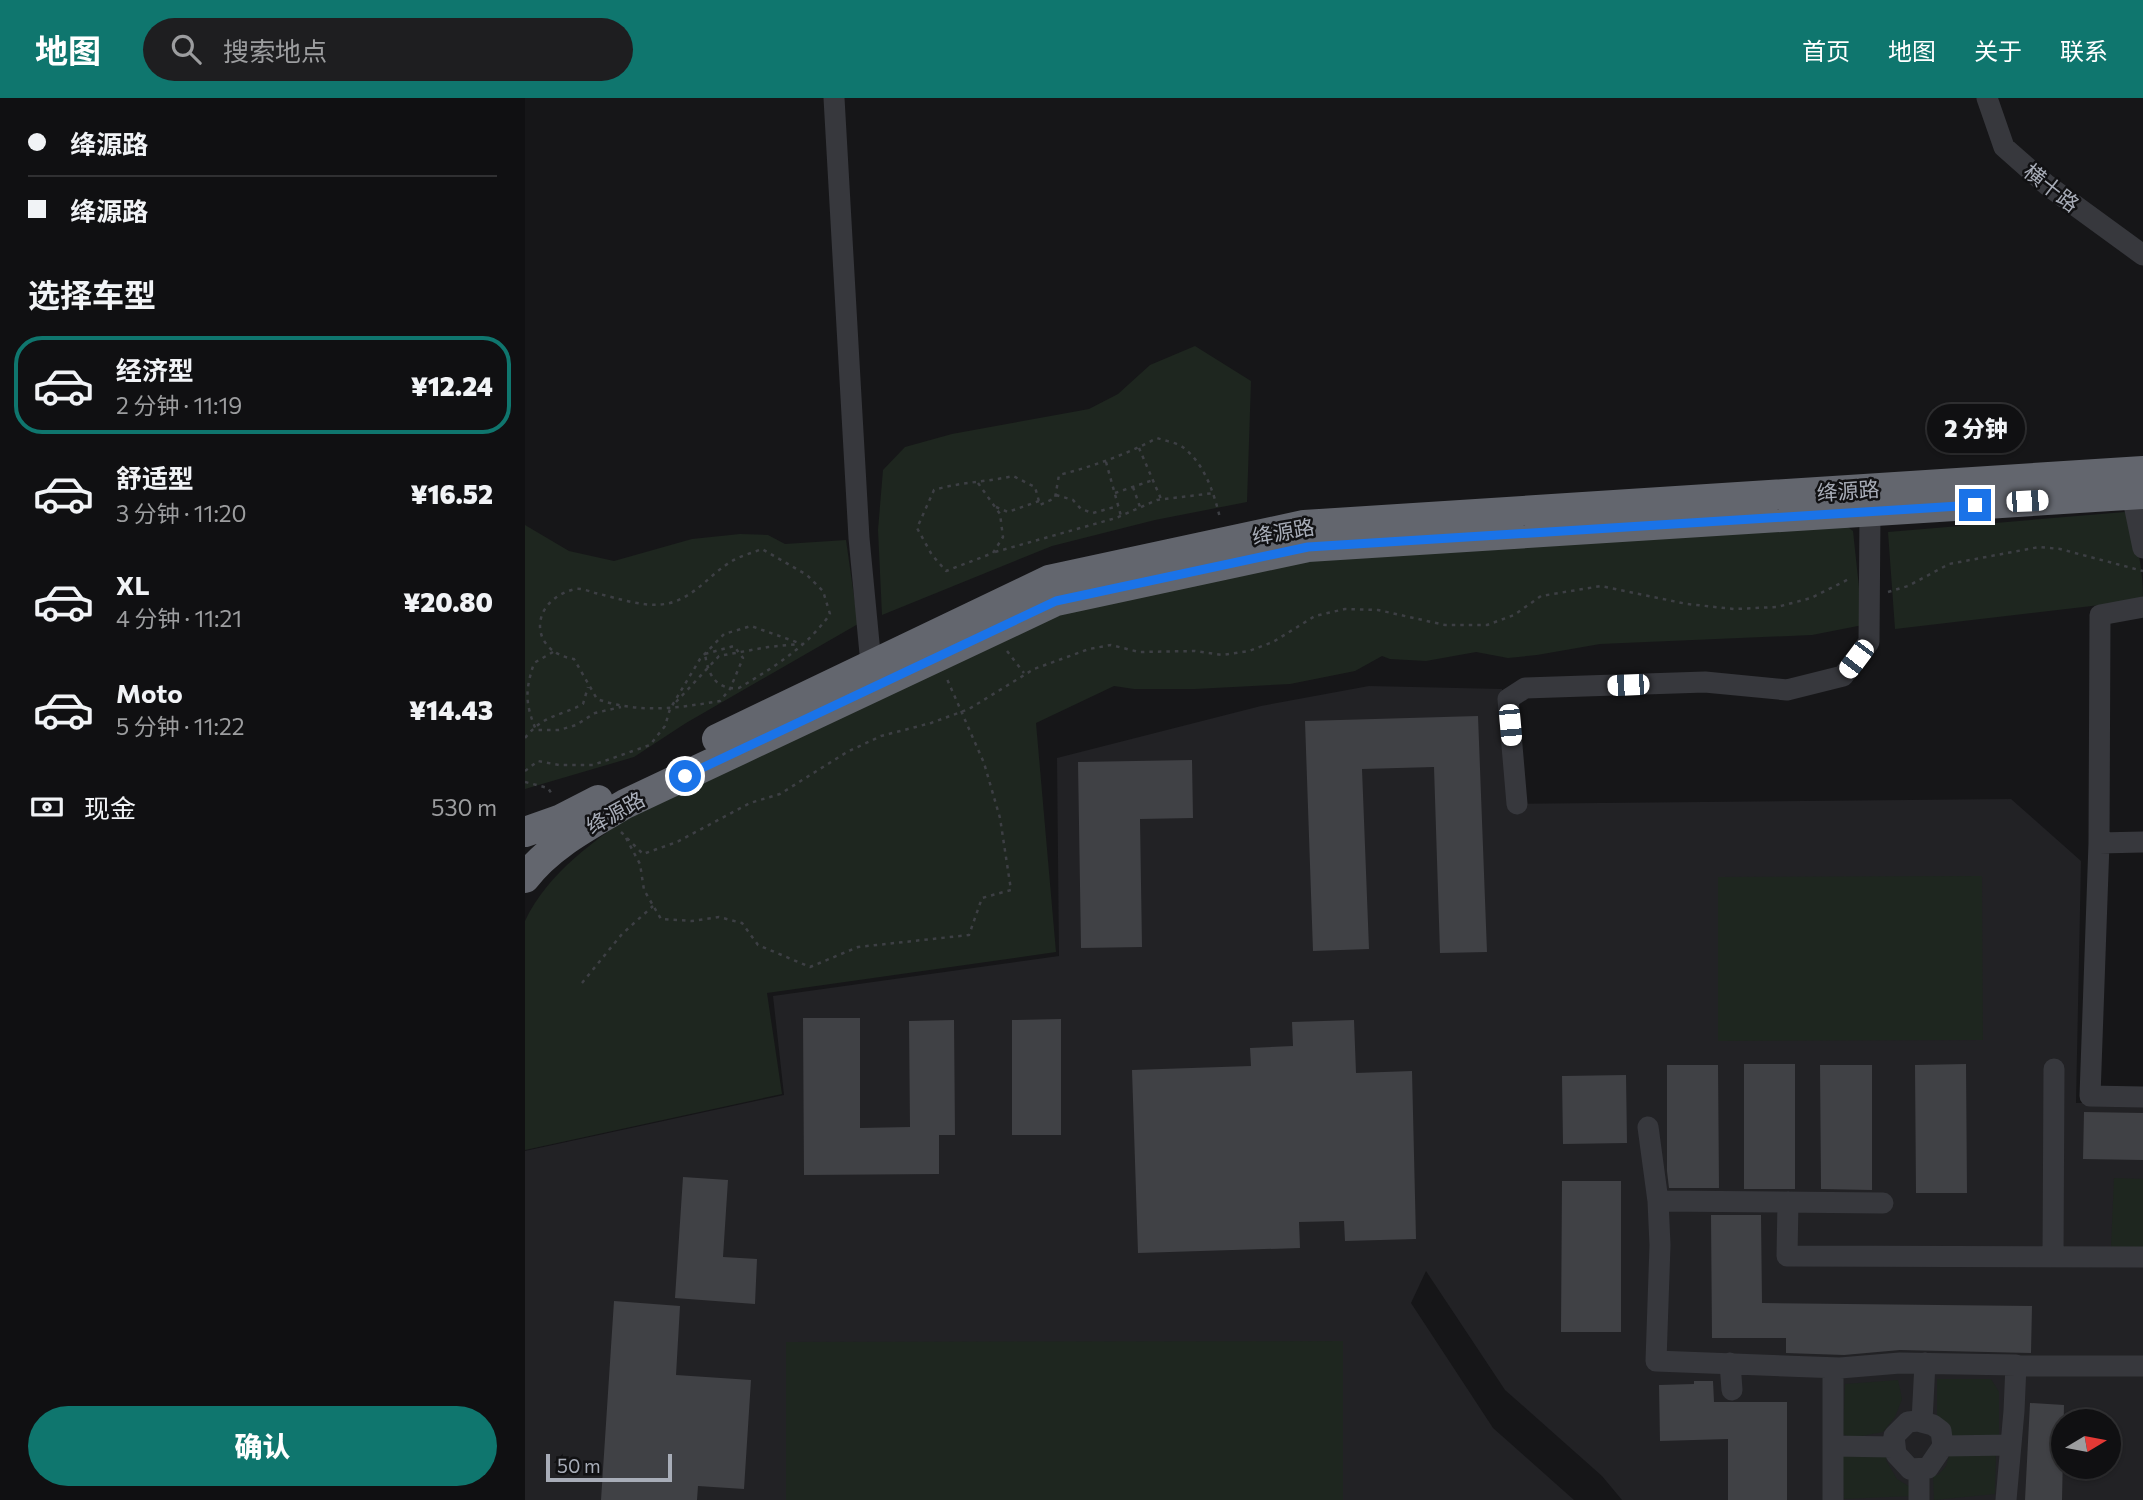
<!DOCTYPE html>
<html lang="zh">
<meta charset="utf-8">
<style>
:root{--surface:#101012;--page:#1e1e20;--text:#f1f3f6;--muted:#9c9d9f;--line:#303032;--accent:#0f766e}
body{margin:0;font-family:Commissioner,"Noto Sans SC",sans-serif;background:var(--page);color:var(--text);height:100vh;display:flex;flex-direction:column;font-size:26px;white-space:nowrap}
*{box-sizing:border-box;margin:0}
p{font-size:23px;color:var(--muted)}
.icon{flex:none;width:38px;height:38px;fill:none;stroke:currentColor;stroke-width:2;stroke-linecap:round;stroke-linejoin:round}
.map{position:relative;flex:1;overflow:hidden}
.details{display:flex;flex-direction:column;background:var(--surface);width:525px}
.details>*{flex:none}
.banner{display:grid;align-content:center;height:154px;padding:0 28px;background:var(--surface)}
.needle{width:46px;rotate:80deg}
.controls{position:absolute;left:1526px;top:1311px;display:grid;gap:14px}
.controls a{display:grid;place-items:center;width:70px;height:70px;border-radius:50%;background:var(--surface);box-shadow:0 2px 5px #0004,0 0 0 2px var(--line);font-size:35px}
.scale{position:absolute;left:21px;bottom:18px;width:126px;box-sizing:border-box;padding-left:7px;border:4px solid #a8adb8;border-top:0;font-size:19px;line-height:24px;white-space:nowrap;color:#a8adb8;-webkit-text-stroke:5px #111113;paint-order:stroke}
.end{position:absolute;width:32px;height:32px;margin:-16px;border:9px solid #1a73e8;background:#fff;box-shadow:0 0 0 4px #fff}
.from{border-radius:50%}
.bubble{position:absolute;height:49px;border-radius:24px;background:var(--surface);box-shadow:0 2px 5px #0004,0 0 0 2px var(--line);font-size:23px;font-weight:800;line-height:49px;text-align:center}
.car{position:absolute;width:21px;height:42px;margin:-21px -10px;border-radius:9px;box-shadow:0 0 5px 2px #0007;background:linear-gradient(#fff 24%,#345 0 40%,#fff 0 76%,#345 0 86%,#fff 0)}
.banner b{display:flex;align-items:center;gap:24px;height:66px;font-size:26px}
.banner b+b{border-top:2px solid var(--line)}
.banner i{width:18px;height:18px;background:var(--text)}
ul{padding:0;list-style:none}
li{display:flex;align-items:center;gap:21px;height:98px;margin:0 14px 10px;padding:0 14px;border:4px solid transparent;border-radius:28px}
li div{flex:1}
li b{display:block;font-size:26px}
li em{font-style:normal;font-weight:800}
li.selected{border-color:var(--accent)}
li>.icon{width:63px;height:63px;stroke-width:1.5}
h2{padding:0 28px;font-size:32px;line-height:84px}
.pay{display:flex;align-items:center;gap:18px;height:77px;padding:0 28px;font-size:26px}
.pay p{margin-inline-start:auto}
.cta{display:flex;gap:14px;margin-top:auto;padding:14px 28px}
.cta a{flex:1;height:80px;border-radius:42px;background:var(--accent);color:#fff;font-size:28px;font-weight:800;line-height:80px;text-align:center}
header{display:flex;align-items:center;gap:42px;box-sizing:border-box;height:98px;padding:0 35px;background:var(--accent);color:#fff}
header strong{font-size:33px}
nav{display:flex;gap:38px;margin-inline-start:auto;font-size:24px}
.search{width:490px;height:63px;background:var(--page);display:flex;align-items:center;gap:18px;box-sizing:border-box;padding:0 24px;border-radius:38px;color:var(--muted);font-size:26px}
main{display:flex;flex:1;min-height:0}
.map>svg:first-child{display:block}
.built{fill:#222225;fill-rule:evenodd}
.green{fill:#1e261f}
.building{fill:#404145}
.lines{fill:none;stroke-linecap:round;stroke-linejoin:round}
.path{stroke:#3d3f44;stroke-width:2.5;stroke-dasharray:3.5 5;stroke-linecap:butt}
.minor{stroke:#37383d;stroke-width:21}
.highway{stroke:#63666e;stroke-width:30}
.route{stroke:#1a73e8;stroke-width:9}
.labels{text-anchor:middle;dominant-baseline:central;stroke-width:5;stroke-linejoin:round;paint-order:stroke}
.street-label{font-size:21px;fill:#a8adb8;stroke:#111113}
</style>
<header>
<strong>地图</strong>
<div class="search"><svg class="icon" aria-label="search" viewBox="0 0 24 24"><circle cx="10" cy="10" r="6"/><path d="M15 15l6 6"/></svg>搜索地点</div>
<nav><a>首页</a><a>地图</a><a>关于</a><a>联系</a></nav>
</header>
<main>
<section class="details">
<div class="banner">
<b><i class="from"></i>绛源路</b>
<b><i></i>绛源路</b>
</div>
<h2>选择车型</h2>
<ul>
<li class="selected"><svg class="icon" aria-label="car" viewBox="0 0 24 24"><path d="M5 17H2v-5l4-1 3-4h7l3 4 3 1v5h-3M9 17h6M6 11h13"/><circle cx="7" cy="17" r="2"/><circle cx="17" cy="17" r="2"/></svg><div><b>经济型</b><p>2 分钟 · 11:19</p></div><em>¥12.24</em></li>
<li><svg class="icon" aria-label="car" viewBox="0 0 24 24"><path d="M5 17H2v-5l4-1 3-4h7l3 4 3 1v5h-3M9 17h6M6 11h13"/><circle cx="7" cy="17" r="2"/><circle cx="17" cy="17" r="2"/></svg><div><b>舒适型</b><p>3 分钟 · 11:20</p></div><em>¥16.52</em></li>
<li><svg class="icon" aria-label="car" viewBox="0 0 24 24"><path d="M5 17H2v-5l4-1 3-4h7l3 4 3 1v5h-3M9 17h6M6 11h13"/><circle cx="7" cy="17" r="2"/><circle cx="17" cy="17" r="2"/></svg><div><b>XL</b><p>4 分钟 · 11:21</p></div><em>¥20.80</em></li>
<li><svg class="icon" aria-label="car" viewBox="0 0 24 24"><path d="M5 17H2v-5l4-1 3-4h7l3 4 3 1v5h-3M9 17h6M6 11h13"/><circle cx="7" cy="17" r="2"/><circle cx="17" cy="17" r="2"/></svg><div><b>Moto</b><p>5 分钟 · 11:22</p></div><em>¥14.43</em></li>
</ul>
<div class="pay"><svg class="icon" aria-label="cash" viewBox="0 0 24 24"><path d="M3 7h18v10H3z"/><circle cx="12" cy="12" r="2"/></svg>现金<p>530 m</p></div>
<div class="cta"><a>确认</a></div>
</section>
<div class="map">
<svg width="1618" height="1402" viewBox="0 0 1618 1402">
<rect width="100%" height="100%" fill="#161618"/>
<path class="built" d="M844,588L977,591L983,706L1486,701L1556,763L1551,1005H1618V1402H1097L1077,1378L980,1292L901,1173L886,1205L968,1330L1049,1402H0V1053L259,997L248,898L534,858L532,660L736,608ZM1538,1323H1584V1368H1538Z"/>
<path class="green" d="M670,248L726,283L722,404L630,422L527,448L357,517L353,432L358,372L380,349L427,336L564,311L593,296L625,267Z
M1600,414C1613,443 1618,470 1618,502L1370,531L1363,434Z
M1319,426L1328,433L1338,527L1287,537L1075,546L1012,557L983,560L951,554L901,563L865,561L857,558L830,573L765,586L670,591H609L589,588L511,625L531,854L242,895L257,996L0,1052V823C23,774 71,742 114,711L569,501L789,456Z
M0,427L44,453L89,463L167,441L215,436L243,437L260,446L321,442L333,526L161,625L109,659L0,691Z
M1457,778L1458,942L1193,943V779Z
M1589,1080L1618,1081V1150L1586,1149Z
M818,1243V1402H261V1244Z
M1412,1281H1466L1474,1294V1343L1429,1340L1412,1317Z
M1373,1282L1377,1301L1370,1319L1358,1334L1327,1340L1318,1336L1320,1286Z
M1317,1355L1363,1356L1361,1362L1372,1381L1385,1389L1386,1398L1319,1401Z
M1425,1355H1471L1470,1396L1409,1402L1408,1377H1413L1421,1368Z"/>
<path class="building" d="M953,618L962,854L915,855L909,669L837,671L844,851L788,853L780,623Z
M667,662L668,720L615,721L617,849L556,850L553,664Z
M278,920H335V1030L385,1029L384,923L429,922L430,1037H414V1076L279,1077Z
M536,921V1037H487V922Z
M829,922L831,975L887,973L891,1141L820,1143L819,1123L774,1124L775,1150L613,1155L607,972L726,968L725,950L768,948L767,924Z
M1219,966H1270V1091H1219Z
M1441,966L1442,1095H1391L1390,967Z
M1142,967H1193L1194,1090H1144L1142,1073Z
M1295,967H1347V1092L1296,1091Z
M1101,977L1102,1045L1038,1046L1037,978Z
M1559,1014L1618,1015V1062L1558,1061Z
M158,1079L203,1082L198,1159L232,1161L230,1206L150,1200Z
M1037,1083H1096V1234H1036Z
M1186,1117H1236L1237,1205L1507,1208L1506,1255L1375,1252L1319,1257L1261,1255V1240H1187Z
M89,1203L155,1208L151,1277L226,1282L219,1391L173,1388L172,1402H76Z
M1169,1283H1188L1189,1304H1262V1402H1203V1341L1135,1343L1134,1287L1169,1286Z
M1505,1305L1539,1307L1537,1402H1500Z"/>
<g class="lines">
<path class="path" d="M614,350L636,401
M581,364L596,418
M453,385L475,416L478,439L468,455L421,473L407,457L392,430L409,392C435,384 462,384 488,378L510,389L515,407L530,400L534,377C569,368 600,357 632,340C641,343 653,345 659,350C680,367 689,395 695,420
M608,389L615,409
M590,395L628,382
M531,397L548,402L556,411L568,415L593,408
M471,409L483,414L514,403
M470,454L591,420L632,402L689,395
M1363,494L1383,488L1424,466L1514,449L1535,451L1618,473
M482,553L499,575
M28,554L9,565C0,593 0,605 11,632H34L51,627L70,615L96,609
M180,556L209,548L218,560L205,591L195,603C153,610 114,616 72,601L49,561C4,554 3,503 50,491C56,490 64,493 70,495C93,500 121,511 145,505C171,498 185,476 207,463C215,458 227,455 237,451L282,477L298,493L305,516C282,549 249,569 214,590C191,592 183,577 180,556
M151,604L194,558L243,549L274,546
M0,640C19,616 34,619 58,606L63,589
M0,673L13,663L34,667H68L125,647L140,628L145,611L175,561L199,536L226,528L277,546
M0,684L23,690L28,698
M96,734L118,756L152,744L225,705L255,696L322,654L356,638L406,625L444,611L509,571L564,551L586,547L614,554L670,553L698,557L724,553L748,544L790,518L820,511L853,512L920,527H962L989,517L1016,498L1076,488L1162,506L1209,511L1252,509L1286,500L1324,481
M101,740L115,766L119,792L136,821L167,823L194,819L217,825L233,847L285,869L333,849L444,837L457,800L486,792L475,720L459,665L422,581
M57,885L97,836L128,808"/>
<path class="minor" d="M309,0L334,440L346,566
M1462,0L1479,49L1522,87L1618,157
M1607,397L1618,450
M1618,509L1575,517L1574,745L1618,744
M992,706L983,601L1000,590L1180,584L1262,592L1318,578L1344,544L1345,413
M1574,745L1565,998L1618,999
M1123,1029L1133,1103L1135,1147L1131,1263L1315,1270L1375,1265L1491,1267L1489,1313L1481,1402
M1133,1103L1358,1105
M1263,1104L1262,1158L1618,1159
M1528,1159L1529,971
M1205,1265L1207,1292
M1491,1268H1618
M1308,1270V1402
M1393,1323L1408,1327L1416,1333L1418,1348L1403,1370L1385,1371L1371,1356L1369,1338L1383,1324Z
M1397,1323L1400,1265
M1308,1348L1368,1349
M1418,1348L1486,1347
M1394,1402V1372"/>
<path class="highway" d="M192,641L524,482L779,427L1618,373
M0,734L34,722L73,702
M0,780C25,747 65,727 100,706L531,503L783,449L1618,396"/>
</g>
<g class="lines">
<path class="route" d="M160,678L531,503L783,449L1450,407"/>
</g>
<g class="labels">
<g class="street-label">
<text transform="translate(1527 89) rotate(38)">横十路</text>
<text transform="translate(1323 392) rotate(-4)">绛源路</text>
<text transform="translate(758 433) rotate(-10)">绛源路</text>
<text transform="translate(90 714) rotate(-29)">绛源路</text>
</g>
</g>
</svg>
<div class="controls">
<a><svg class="needle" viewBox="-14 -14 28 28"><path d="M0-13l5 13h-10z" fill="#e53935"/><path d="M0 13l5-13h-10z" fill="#9c9d9f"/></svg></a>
</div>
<div class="scale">50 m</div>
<i class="end from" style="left:160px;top:678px"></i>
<i class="end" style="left:1450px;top:407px"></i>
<div class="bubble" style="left:1402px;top:306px;width:98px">2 分钟</div>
<i class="car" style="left:1502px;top:403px;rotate:87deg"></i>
<i class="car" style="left:1331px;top:561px;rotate:217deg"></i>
<i class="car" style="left:1103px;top:587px;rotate:268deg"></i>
<i class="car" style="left:985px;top:627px;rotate:175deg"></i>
</div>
</main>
